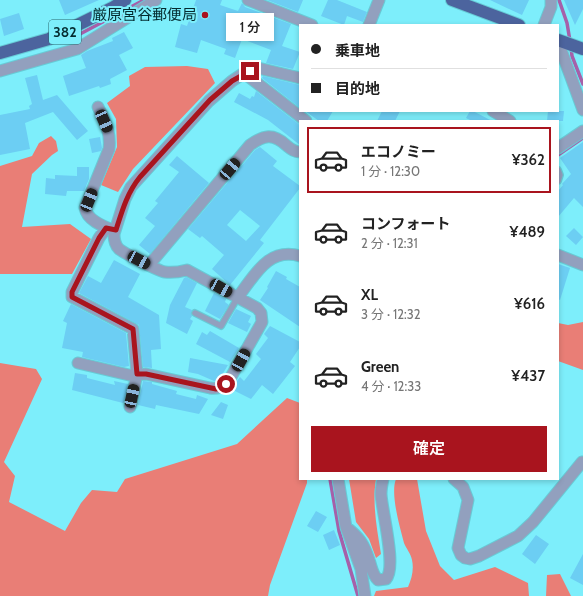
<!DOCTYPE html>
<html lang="ja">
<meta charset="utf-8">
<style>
:root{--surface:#fff;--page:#f2f2f2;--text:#222;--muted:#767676;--line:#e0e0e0;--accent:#a9141e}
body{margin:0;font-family:Cabin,"Noto Sans JP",sans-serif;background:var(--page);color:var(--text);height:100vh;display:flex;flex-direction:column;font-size:15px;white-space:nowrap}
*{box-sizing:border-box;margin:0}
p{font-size:13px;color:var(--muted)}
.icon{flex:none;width:22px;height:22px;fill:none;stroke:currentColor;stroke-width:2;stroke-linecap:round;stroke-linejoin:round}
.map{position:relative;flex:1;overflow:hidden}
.drawer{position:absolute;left:299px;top:120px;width:260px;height:360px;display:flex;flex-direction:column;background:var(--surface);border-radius:0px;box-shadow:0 2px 6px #0003}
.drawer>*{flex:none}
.guide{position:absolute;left:299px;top:24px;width:260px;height:88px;border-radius:0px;box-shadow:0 2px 6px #0003;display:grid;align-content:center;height:88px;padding:0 12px;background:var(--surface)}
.end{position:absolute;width:18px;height:18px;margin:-9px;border:5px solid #a9141e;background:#fff;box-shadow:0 0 0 2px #fff}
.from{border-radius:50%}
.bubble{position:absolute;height:28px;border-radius:0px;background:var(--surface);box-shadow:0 2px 6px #0003;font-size:13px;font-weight:600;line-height:28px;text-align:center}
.car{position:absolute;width:12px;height:24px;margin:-12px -6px;border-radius:5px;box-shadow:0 0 3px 1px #0007;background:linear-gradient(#222 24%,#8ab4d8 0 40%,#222 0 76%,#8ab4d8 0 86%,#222 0)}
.guide b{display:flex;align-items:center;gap:14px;height:38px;font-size:15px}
.guide b+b{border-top:1px solid var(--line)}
.guide i{width:10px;height:10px;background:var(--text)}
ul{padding:7px 0 0;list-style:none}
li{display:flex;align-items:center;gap:12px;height:66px;margin:0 8px 6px;padding:0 4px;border:2px solid transparent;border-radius:0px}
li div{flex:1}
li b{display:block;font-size:15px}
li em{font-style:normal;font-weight:600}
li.active{border-color:var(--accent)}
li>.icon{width:36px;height:36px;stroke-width:1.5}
.action{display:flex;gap:8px;margin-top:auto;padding:8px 12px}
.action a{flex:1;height:46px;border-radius:0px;background:var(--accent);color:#fff;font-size:16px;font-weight:600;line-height:46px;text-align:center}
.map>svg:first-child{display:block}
.forest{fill:#e97e76}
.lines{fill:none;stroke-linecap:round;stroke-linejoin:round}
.stream{stroke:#a660a9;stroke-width:3.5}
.building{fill:#6ccef3;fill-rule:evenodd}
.service-casing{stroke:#67cbd6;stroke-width:8}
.minor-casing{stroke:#67cbd6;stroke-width:13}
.trunk-casing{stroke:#67cbd6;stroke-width:14}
.service{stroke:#92a0be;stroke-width:5.5}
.minor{stroke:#92a0be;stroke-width:11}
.trunk{stroke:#4c649e;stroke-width:12}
.route{stroke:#a9141e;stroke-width:5}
.poi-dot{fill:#a9141e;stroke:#7deefb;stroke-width:1.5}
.labels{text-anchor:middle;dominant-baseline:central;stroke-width:4;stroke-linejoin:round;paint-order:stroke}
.shield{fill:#7deefb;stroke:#28666c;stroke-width:1}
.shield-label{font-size:14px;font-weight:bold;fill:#042b2f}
.poi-label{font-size:15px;fill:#042b2f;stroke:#7deefb;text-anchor:end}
</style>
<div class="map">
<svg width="583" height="596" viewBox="0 0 583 596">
<rect width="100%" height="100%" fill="#7deefb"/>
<path class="forest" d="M187,66L208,69L215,83L133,169L118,192L101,185L117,147L116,119L107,103L130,86L129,76L145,67Z
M51,136L56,141L58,151L52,155L32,174L22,227L70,224L91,239L72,274H0V166L32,156L39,143Z
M583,322V370L558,361V323L568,325Z
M0,363L36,369L42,379L4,462L15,476L9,502L65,531L81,503L92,490L117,492L125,479L237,444L287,398L300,403V479H307V483L270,585L268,596H0Z
M349,479H376C372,504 377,529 381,554L376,558L369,539L356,522Z
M396,479H417L426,531L440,566L454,580L495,567L528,583L529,596H374L376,591L408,587C412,578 414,569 412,560C411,554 406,548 404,543C400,527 390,494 396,479Z
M560,574L571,596H546L547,575Z"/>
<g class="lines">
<path class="stream" d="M559,0L567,23L570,41
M65,42L144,0
M571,48L572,56L583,84
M558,155L583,138
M330,479L339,531L358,596"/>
</g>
<path class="building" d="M59,0H99L65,15Z
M196,0H222L220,5L238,11L242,3L245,7L291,24L282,46L300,52L293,69L266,63L271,50L242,39L235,58L224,54L226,49L201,40L197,53L175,47L181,24L187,26Z
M267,0H303L298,12Z
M328,0H337L367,12L363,22L347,16L344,25L321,16Z
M490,0H529L522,15Z
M564,0H583V9L575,25Z
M19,13L24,29L4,36L0,19Z
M124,32L133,48L119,55L127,70L110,79L111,84L100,88L99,86L69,96L63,76L86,68L81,55L87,51L113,41L112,38Z
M37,75L43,100L57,95L88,131L77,140L53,112L25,123L30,149L0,155V115L30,109L29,106L32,104L25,78Z
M263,76L300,85V108L262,78Z
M256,91L300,125V145L268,120L234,102L239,93L250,99L252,96L254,97Z
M305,111H333L327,121H319Z
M382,111H400L395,121H377Z
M470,111H473L492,121H472L466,118Z
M548,111H564L563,121H547Z
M100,137L102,148L101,151L92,153L89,139Z
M583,142V207L574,198L558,217V191L563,185L562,184L571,174L560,158Z
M260,147L277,161L273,166L300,186V188L260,240L264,243L230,285L212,269L224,255L202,236L200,238L188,229L255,150ZM240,210L260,226L246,241L227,225Z
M177,156L209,183L150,254L139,245L155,226L145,218L158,203L155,201L179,172L169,165Z
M77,167H89V179L84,191H67L66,196L45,194L46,178L55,179V175L77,176Z
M574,228L583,237L576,245L566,236Z
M114,260L140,274L128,297L159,315L161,349L151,350L152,368L143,367L139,325L79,293L88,276L101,283Z
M558,264L570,268L560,300L558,299Z
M276,271L287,277L286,279L300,287V327L260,300L268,288L267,287Z
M186,277L197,283L185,307L192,310L191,314L192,316L190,319L193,321L187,334L166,323L170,305L184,278Z
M214,293L226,299L225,302L229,305L220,319L205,311Z
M71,304L126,333L129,366L124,367L82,357L83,352L62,348L67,323L63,321Z
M236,309L251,316L248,322L251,324L247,332L228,323Z
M270,326L300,342V347L290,362L295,366L273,394L262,385L251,399L231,389L240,377L244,381L261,359L256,354L268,338L264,334Z
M210,331L239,348L230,362L196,344L202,332L207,335Z
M190,358L228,365L219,380L214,381L198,374L188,372Z
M75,373L87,375V378L115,385L114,381L128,384L124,402L123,403L72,390Z
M143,381L152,382V384L177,391L176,394L196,399L197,395L208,399L199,414L156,405L155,409L138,405Z
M221,402L228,405L223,419L211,415Z
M316,511L327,517L318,532L307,526Z
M334,530L340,545L329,550L323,535Z
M536,535L549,544L535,564L522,554Z
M583,554V585L570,578Z"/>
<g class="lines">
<defs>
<path id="service" d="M558,170L560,175L558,181
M195,313L221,326L238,297"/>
<path id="minor" d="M248,0L312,25
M369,25L379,0
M544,25L551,7V0
M558,42L583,110
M0,71L77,49L156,0
M244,73L306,121
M98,107C105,122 111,132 109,149L85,208C87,220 102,226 113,230
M493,111L510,121
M558,148L583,131
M106,228L99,238L72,292V297L133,329L137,374L130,407
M558,255L583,265
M149,265L250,145C264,135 273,133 286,145C291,149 294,152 300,152
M238,297C255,275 268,247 300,256
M78,363L129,375L146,374L210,388C217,389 221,388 227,384L262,322L261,313L257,308L187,270C179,272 172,273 165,272C158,271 124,253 119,249C115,245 114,239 114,234L125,199L131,187L209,101L232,81L244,73L258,68L300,78
M338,479L346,527L361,569L365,596
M454,479L463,487L468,500L458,548L461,555L465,558L470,559L479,556L518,536L533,522L582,462
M346,527C359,537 364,544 369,560C372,568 372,574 378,580L386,579C397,567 382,512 381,494C381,489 382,484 383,479"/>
<path id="trunk" d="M452,0L519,25
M558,40L583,49
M0,53L49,39L112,8L125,0"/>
</defs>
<use href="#service" class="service-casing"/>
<use href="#minor" class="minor-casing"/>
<use href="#trunk" class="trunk-casing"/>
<use href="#service" class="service"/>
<use href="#minor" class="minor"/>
<use href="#trunk" class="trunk"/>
</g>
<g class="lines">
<path class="route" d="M226,384L222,388L216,389L146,374H137L133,329L72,297V292L99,238L106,228L116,230C122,211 127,193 140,177L210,100L232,81L250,71"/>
</g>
<circle class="poi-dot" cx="205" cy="15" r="4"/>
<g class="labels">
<rect class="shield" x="49" y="20" width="32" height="24" rx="3"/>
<g class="shield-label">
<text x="65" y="32">382</text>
</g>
<g class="poi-label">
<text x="197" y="15">厳原宮谷郵便局</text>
</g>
</g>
</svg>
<i class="end from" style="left:226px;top:384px"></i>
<i class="end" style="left:250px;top:71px"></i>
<div class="bubble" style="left:226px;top:13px;width:48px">1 分</div>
<i class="car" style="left:104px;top:121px;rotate:156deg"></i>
<i class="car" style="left:230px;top:169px;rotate:40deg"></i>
<i class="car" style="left:89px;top:200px;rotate:22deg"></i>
<i class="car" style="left:139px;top:260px;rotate:118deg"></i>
<i class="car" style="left:221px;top:288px;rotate:119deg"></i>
<i class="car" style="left:241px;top:360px;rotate:29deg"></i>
<i class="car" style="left:132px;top:396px;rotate:12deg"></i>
<div class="guide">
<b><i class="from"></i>乗車地</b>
<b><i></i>目的地</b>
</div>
<section class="drawer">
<ul>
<li class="active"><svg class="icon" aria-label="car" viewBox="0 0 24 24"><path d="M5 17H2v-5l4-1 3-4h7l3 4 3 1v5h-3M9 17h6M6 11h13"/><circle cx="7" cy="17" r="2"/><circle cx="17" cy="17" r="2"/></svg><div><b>エコノミー</b><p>1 分 · 12:30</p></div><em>¥362</em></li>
<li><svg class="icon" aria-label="car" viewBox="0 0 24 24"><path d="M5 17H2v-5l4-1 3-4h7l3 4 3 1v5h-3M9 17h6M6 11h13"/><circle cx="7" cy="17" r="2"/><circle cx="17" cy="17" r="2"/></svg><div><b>コンフォート</b><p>2 分 · 12:31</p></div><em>¥489</em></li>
<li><svg class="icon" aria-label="car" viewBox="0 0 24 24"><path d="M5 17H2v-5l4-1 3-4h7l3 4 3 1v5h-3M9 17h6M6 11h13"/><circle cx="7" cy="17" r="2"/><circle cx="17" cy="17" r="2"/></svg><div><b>XL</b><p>3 分 · 12:32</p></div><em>¥616</em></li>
<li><svg class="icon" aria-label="car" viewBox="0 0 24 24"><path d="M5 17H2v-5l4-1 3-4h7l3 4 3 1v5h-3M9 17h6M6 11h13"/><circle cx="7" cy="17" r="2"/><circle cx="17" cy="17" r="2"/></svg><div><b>Green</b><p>4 分 · 12:33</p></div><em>¥437</em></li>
</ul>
<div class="action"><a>確定</a></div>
</section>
</div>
